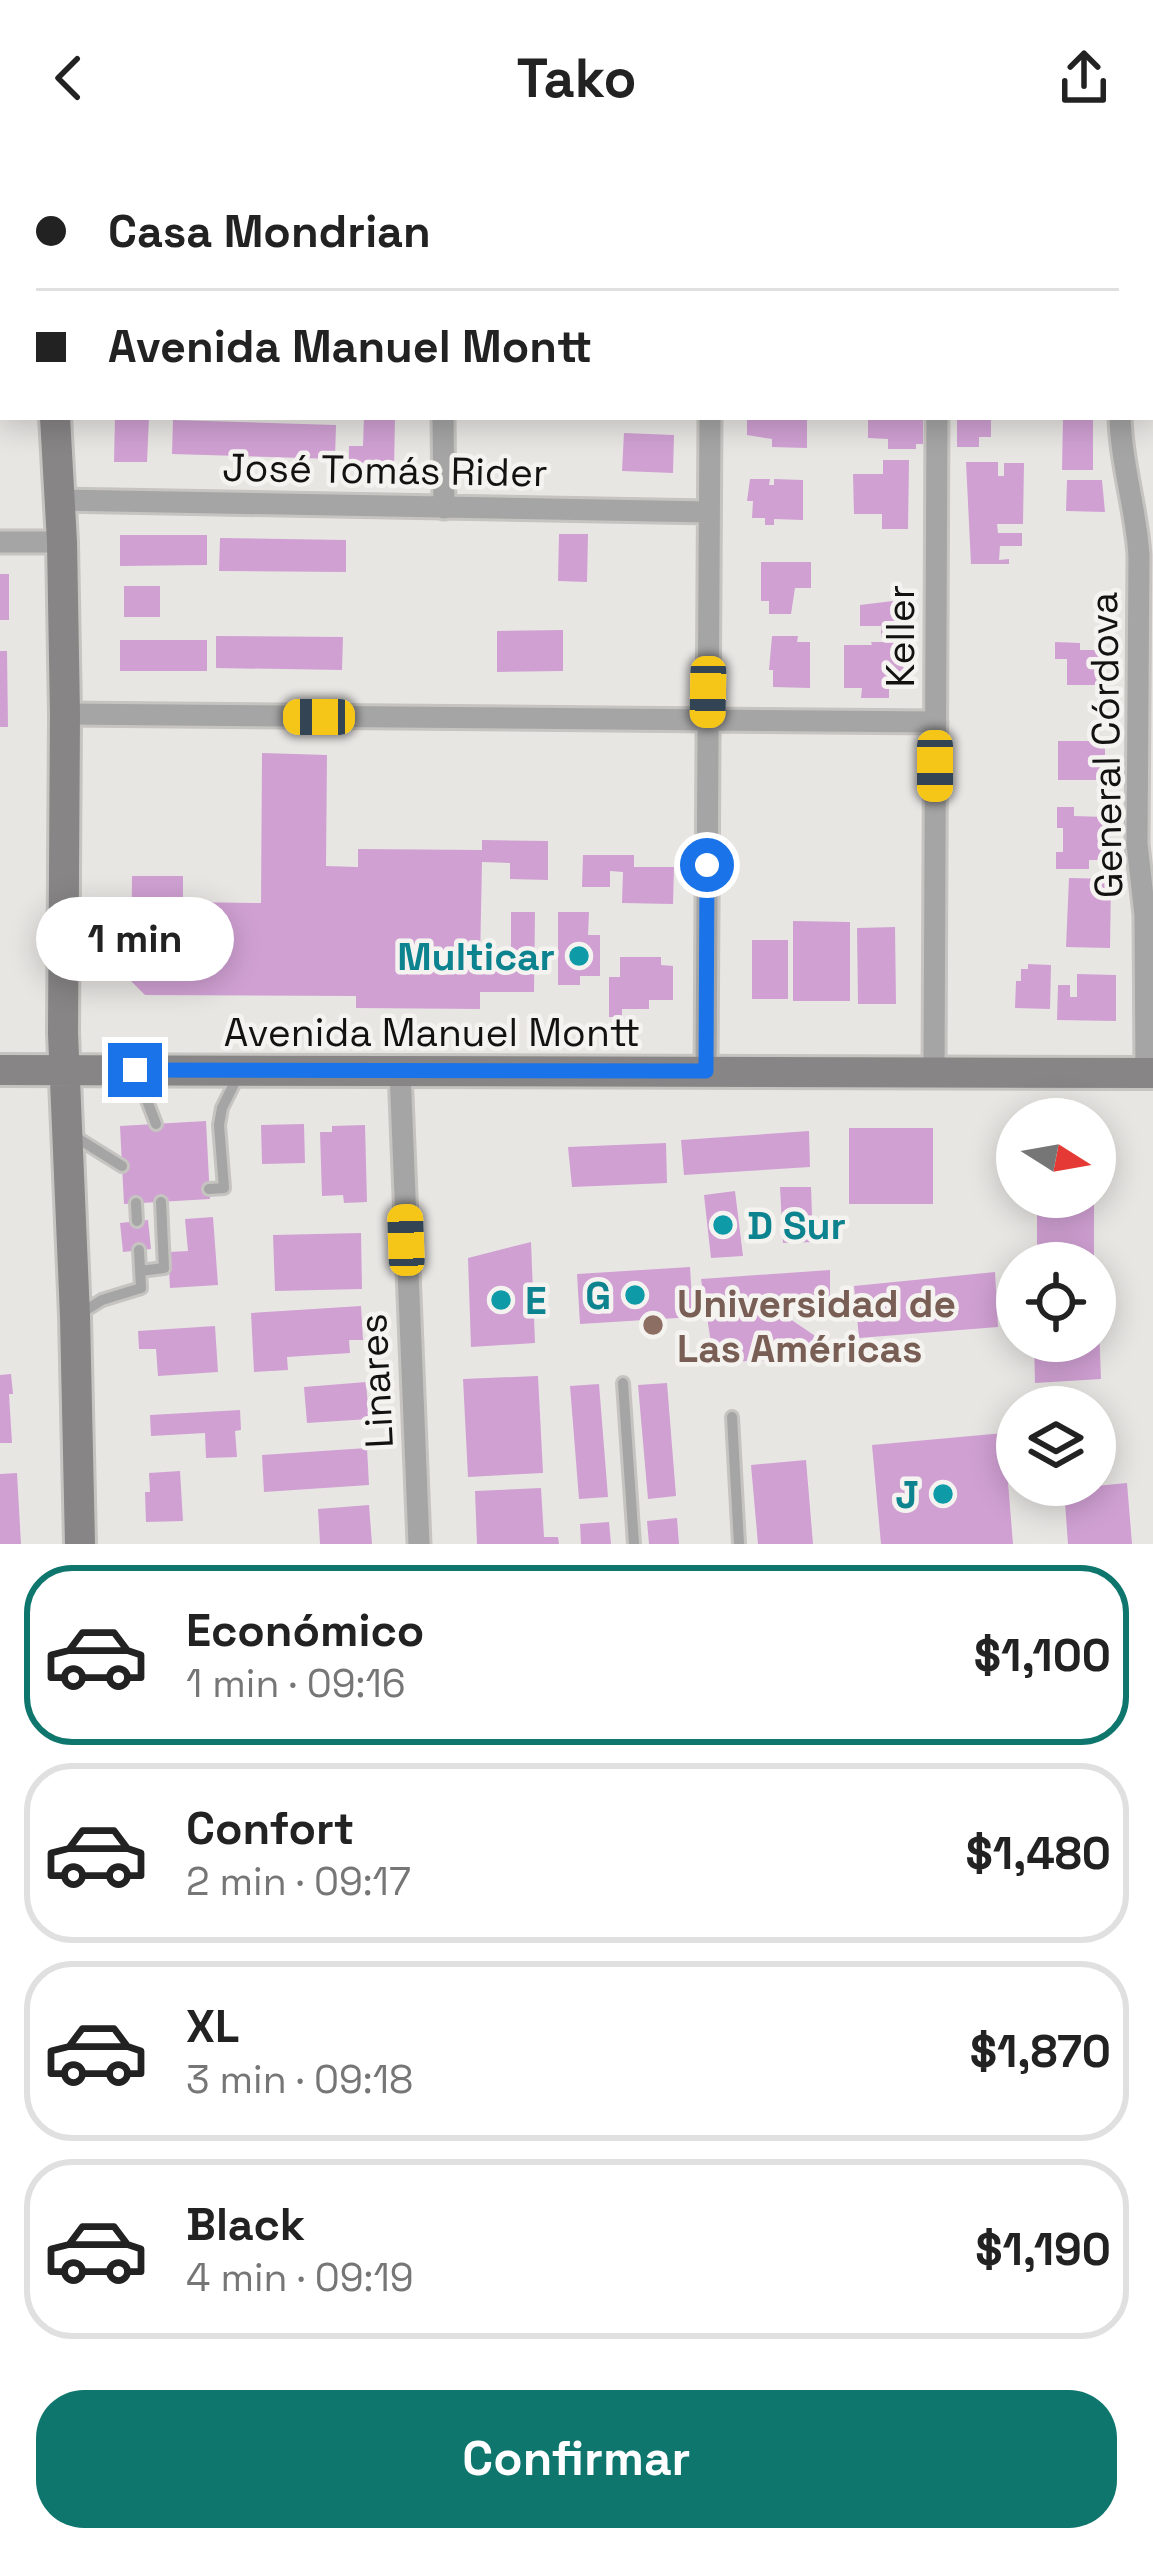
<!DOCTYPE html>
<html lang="es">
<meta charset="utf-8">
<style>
:root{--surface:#fff;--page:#f2f2f2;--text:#222;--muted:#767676;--line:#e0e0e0;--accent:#0f766e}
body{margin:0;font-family:"Space Grotesk",sans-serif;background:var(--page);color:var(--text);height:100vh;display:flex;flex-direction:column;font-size:45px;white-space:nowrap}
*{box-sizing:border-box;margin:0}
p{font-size:39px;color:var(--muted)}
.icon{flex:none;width:66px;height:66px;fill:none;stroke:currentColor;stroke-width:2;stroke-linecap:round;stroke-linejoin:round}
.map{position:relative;height:1388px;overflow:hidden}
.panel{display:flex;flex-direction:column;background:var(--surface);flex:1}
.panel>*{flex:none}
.hud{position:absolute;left:0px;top:0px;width:1155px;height:264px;box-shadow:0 6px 30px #0003;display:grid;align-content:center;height:264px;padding:0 36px;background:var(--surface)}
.needle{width:78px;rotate:101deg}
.buttons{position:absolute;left:996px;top:942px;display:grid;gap:24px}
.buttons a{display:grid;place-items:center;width:120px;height:120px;border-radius:50%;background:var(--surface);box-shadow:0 6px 30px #0003;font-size:60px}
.end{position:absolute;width:54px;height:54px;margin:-27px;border:15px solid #1a73e8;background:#fff;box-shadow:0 0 0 6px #fff}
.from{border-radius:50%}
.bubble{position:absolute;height:84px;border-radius:42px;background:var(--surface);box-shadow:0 6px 30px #0003;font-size:39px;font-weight:800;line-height:84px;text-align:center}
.car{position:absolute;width:36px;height:72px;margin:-36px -18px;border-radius:15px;box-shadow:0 0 9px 3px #0007;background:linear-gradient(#f5c518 24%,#345 0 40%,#f5c518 0 76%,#345 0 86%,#f5c518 0)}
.hud b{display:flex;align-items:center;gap:42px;height:114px;font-size:45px}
.hud b+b{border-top:3px solid var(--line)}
.hud i{width:30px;height:30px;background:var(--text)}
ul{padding:21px 0 0;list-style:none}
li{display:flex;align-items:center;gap:36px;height:180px;margin:0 24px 18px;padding:0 12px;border:6px solid var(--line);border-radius:48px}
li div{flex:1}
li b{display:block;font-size:45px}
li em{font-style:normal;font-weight:800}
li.selected{border-color:var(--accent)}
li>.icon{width:108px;height:108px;stroke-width:1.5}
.primary-button{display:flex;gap:24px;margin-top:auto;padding:24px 36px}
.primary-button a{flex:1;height:138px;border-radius:48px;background:var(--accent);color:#fff;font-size:48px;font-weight:800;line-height:138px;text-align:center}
header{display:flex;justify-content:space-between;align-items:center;height:156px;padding:0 36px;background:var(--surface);font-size:54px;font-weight:800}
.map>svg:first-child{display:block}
.building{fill:#d0a0d3}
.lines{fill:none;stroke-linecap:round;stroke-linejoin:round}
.service-casing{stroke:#c6c4c1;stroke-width:16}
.minor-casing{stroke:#c6c4c1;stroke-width:27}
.secondary-casing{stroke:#c6c4c1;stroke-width:36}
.service{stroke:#a6a5a5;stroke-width:10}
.minor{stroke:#a6a5a5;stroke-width:21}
.secondary{stroke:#878585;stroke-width:30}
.route{stroke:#1a73e8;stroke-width:15}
.culture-dot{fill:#0f9aa8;stroke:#f5f3f0;stroke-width:4.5}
.education-dot{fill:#8d6e63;stroke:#f5f3f0;stroke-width:4.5}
.labels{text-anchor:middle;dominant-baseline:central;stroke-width:9;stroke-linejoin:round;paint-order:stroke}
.street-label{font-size:39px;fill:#121211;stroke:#f5f3f0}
.culture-label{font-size:39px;font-weight:bold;fill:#0d838f;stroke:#f5f3f0;text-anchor:end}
.education-label{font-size:39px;font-weight:bold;fill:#785e54;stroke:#f5f3f0;text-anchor:start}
</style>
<header><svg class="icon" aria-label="back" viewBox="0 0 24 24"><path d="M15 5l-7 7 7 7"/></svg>Tako<svg class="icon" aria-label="share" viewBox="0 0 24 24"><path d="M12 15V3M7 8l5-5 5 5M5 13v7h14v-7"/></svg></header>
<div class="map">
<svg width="1153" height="1388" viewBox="0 0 1153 1388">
<rect width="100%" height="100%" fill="#e8e6e3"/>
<path class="building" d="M115,261H149L147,306H114Z
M364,261H395L394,313H349V290H363Z
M747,261H807V292L772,291V283L747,279Z
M868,261H923V288H916V293H888V283L868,282Z
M957,261L991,262V281H979V291H957Z
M1063,262H1093V314H1062Z
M173,264L336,269L335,303L172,298Z
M624,277L674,279L673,317L622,315Z
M883,304H909L908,373H882V358H854L853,318H883Z
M966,306H998V320H1004V307H1024L1023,368H997L998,377H1022V390H1000L999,404L1009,403V408H971Z
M750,323H770L769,329H774V323L803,324V364L774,363V369H765V362H752L753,345H747Z
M1067,324H1102L1105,356L1066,355Z
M559,378H588L587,426L558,425Z
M120,379H207V409L120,410Z
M220,382L346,384V416L219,415Z
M761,406H811V432H795L791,458H769V445H761Z
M0,418H9V464H0Z
M124,430H160V461H124Z
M901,444V457L906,458V482H881V470H860V449Z
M563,474V515L497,516V475Z
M216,480L343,481L342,514L216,512Z
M772,480H798L797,486H810V532L773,531V514H769Z
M120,484H207V515H120Z
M871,486H898V490H903V511L908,515L907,527L902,532L889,531V542H861L862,532H844V489H872Z
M1055,486L1080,487V494H1106L1109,512H1102V529H1067V503H1055Z
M0,495H7L8,571H0Z
M1058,585H1105V606H1109V624H1058Z
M262,597L327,599L326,710L358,711V693L482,694V684L548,685V724L510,723V707L482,706L480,806H511V756H535L534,836H480V853L356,852V840L145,839L131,825L132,720H183V746L261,747Z
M1057,651H1074V660L1105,661L1109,664L1108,698H1099V704H1089V713H1056V696H1063V672H1057Z
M583,699H634V711H674L673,748L622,747L623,716L610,715V731H582Z
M1069,722L1111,723L1110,792L1066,791Z
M558,756H589L588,779H600V820H580V829H558Z
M793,765L850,766V845H793Z
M895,771L896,848H858L857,772Z
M752,784H788V843H752Z
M620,801H661V809L673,810V844H649V853H622V861H609V821H620Z
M1028,808L1051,809L1050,853L1015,852L1016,825H1021V813H1028Z
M1077,818L1116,819V865L1057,864L1058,829H1070V841H1077Z
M206,965L210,1043L124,1048L120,970Z
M304,968L305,1007L262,1008L261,969Z
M365,969L367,1046L344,1047L343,1039L322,1040L320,976H332V970Z
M849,972H933V1048H849Z
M809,975L810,1011L684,1019L681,984Z
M666,987L667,1027L572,1031L568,991Z
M780,1031H811L813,1086L783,1087Z
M735,1035L743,1100L711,1102L704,1039Z
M1037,1041H1094V1107H1037Z
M213,1061L218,1129L170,1132L168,1096L188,1095L185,1063Z
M148,1064L151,1093L123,1096L120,1067Z
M361,1077L362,1133L275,1135L273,1079Z
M531,1086L535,1187L471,1191L468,1102Z
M690,1111L693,1161L580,1168L577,1118Z
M830,1114V1148L774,1152L827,1188L829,1203L714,1206L701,1123Z
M995,1116L998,1171L859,1182L854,1130Z
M361,1150L363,1184H349L350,1197L287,1201L288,1214L254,1216L251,1157Z
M215,1170L218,1216L158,1220L156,1193H139L138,1175Z
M1095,1170H1099L1101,1223L1035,1227L1034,1185H1095Z
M11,1218L13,1238H9L12,1287H0V1219Z
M538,1220L543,1317L468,1321L463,1223Z
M366,1226L369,1263L307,1267L304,1231Z
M667,1227L676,1340L648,1343L638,1229Z
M599,1228L608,1341L579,1343L570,1230Z
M240,1254L241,1274L235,1275L237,1301L206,1302L205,1277L151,1280L150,1259Z
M1004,1277L1013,1388H881L872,1289Z
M367,1292L369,1329L264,1336L262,1299Z
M806,1304L813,1388H758L751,1309Z
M180,1315L183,1365L146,1366L145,1336H150L149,1317Z
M17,1317L21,1388H0V1318Z
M1127,1327L1132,1388H1068L1064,1333Z
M541,1332L544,1381H558L559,1388H477L475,1335Z
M369,1349L372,1388H320L318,1353Z
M677,1362L679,1388H649L647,1365Z
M609,1366L611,1388H581L580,1368Z"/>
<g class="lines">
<defs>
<path id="service" d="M873,3V0
M960,3V0
M138,921L156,968
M74,980L122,1010
M209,1033L224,1032L219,969L222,952L239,918
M136,1047L137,1065
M140,1115L164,1112L161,1046
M78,1159L102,1144L141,1132L139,1094
M623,1227L634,1388
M732,1261L739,1388"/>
<path id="minor" d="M440,0V3
M711,3V0
M1125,3V0
M443,261L444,352
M1120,261C1121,308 1136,352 1139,399L1137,688L1145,759L1146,917
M60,344L709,356
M0,386H62
M65,558L936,566
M400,915L419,1388
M706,915L710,261
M934,915L937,261"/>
<path id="secondary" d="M40,0L41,3
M55,261L62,386L65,558L63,877L75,1160L80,1388
M0,914L1153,917"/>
</defs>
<use href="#service" class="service-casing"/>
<use href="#minor" class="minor-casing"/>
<use href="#secondary" class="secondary-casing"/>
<use href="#service" class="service"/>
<use href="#minor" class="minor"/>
<use href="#secondary" class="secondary"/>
</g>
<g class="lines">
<path class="route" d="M135,914L706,915L707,709"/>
</g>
<g class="culture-dot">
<circle cx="579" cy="800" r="12"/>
<circle cx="723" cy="1069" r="12"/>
<circle cx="635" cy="1139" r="12"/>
<circle cx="501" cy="1144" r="12"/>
<circle cx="943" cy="1338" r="12"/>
</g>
<circle class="education-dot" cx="653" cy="1169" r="12"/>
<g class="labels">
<g class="street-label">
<text transform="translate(385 314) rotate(1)">José Tomás Rider</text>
<text transform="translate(900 480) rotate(-90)">Keller</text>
<text transform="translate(1106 589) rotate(-91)">General Córdova</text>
<text x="432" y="876">Avenida Manuel Montt</text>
<text transform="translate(376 1225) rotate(-93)">Linares</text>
</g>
<g class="culture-label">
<text x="555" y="800">Multicar</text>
<text x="747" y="1069" text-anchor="start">D Sur</text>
<text x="611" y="1139">G</text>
<text x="525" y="1144" text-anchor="start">E</text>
<text x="919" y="1338">J</text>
</g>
<g class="education-label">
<text x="677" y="1147">Universidad de<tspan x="677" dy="45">Las Américas</tspan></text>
</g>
</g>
</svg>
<div class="buttons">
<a><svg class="needle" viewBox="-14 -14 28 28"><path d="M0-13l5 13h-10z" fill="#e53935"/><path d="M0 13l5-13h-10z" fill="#767676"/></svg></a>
<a><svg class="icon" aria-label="locate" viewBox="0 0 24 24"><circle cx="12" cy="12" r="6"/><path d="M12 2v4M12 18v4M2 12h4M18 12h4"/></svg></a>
<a><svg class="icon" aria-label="layers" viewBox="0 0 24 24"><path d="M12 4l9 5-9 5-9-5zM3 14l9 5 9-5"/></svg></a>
</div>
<i class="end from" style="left:707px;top:709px"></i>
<i class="end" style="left:135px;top:914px"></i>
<div class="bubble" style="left:36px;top:741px;width:198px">1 min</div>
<i class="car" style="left:708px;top:536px;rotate:181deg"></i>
<i class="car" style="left:319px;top:561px;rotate:270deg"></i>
<i class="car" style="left:935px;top:610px;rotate:180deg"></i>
<i class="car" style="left:406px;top:1084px;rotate:358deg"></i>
<div class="hud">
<b><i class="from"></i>Casa Mondrian</b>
<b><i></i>Avenida Manuel Montt</b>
</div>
</div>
<section class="panel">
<ul>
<li class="selected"><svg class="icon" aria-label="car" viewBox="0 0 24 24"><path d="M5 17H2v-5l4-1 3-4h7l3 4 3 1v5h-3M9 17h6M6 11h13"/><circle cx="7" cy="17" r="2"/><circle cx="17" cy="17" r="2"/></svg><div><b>Económico</b><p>1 min · 09:16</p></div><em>$1,100</em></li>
<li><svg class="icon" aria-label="car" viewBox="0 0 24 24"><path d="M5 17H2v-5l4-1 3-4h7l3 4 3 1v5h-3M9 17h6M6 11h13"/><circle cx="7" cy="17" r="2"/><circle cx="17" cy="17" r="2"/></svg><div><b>Confort</b><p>2 min · 09:17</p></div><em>$1,480</em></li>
<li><svg class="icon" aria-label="car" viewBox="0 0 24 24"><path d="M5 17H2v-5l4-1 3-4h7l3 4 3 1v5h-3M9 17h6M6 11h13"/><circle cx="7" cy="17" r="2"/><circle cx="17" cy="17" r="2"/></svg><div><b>XL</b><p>3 min · 09:18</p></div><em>$1,870</em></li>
<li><svg class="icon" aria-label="car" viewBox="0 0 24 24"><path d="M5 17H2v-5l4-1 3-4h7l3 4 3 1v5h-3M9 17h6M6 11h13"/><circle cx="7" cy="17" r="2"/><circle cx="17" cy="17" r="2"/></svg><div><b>Black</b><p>4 min · 09:19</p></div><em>$1,190</em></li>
</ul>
<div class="primary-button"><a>Confirmar</a></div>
</section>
